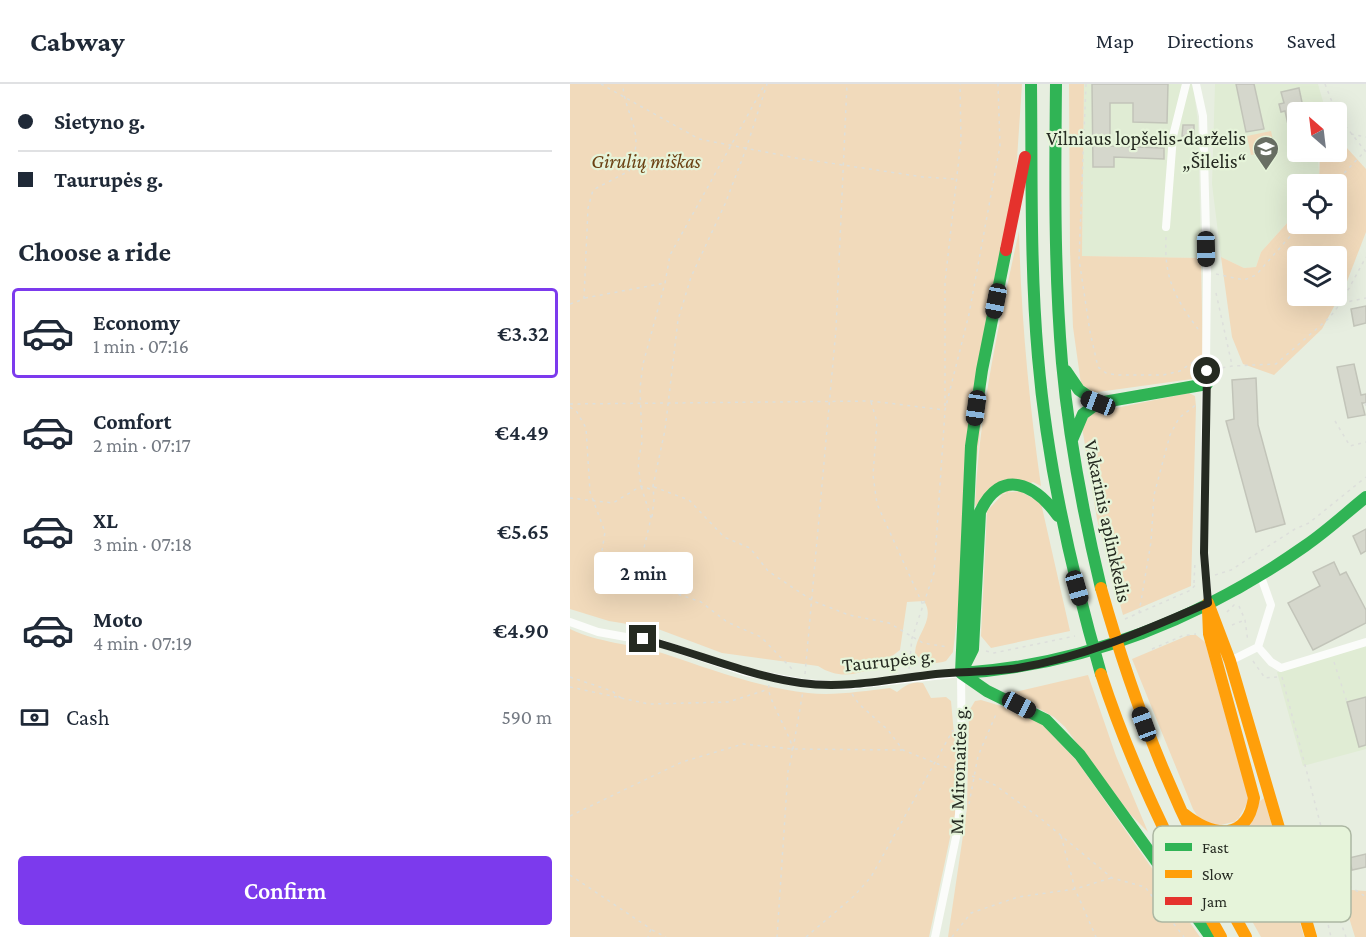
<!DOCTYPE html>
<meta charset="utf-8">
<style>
:root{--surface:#fff;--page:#f2f2f3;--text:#1f2937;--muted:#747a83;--line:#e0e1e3;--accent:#7c3aed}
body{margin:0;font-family:"Crimson Pro",serif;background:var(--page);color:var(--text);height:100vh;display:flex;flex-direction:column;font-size:22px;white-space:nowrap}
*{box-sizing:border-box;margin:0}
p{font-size:20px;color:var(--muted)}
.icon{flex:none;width:33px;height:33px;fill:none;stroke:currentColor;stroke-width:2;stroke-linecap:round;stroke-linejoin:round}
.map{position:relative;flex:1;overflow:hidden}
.details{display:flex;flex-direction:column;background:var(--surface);width:570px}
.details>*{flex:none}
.top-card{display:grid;align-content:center;height:132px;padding:0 18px;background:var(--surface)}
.needle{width:39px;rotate:332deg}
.tools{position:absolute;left:717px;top:18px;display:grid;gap:12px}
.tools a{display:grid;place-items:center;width:60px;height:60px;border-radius:6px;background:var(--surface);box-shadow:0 6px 24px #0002;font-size:30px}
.end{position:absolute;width:27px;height:27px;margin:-14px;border:8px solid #252a21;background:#fff;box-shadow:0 0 0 3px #fff}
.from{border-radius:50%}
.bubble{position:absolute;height:42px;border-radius:6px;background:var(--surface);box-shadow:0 6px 24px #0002;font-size:20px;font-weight:600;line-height:42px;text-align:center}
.car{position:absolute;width:18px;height:36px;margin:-18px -9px;border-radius:8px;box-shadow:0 0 4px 2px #0007;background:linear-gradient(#222 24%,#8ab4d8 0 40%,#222 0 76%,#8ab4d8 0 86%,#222 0)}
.top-card b{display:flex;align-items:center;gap:21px;height:57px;font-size:22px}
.top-card b+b{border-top:2px solid var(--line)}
.top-card i{width:15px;height:15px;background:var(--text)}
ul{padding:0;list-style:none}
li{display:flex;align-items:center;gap:18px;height:90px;margin:0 12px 9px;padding:0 6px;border:3px solid transparent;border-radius:6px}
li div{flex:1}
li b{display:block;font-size:22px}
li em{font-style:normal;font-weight:600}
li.selected{border-color:var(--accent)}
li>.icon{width:54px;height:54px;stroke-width:1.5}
h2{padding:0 18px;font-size:27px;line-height:72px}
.pay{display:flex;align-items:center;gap:15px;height:66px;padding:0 18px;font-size:22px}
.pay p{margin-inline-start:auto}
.primary-button{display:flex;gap:12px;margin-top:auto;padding:12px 18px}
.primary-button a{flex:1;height:69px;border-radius:6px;background:var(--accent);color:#fff;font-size:24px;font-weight:600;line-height:69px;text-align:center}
header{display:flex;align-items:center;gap:36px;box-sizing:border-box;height:84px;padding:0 30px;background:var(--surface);border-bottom:2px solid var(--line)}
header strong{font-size:28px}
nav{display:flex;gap:33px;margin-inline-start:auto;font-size:21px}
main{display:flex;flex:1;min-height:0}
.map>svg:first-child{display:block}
.built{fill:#e0ecd4}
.green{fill:#f1dabb;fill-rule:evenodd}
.building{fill:#d5d7cc;stroke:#c2c4b9;stroke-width:1.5}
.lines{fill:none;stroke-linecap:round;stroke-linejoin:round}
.path{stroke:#dddfdb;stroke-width:1.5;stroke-dasharray:3 4.5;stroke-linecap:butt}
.street{stroke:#fbfcfa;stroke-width:8}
.fast{stroke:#30b455;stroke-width:12}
.slow{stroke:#ff9f0a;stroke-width:12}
.jam{stroke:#e5322d;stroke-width:12}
.route{stroke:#252a21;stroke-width:8}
.labels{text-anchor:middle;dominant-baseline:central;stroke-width:4.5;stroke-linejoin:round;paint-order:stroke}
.poi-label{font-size:20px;fill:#252a21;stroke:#e6f4da;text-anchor:end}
.park-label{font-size:20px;font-style:italic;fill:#6b4113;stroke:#e6f4da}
.street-label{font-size:20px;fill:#252a21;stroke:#e6f4da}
.key{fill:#e6f4da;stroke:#acb7a2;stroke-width:1.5}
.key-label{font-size:16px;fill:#252a21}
</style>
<header>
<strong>Cabway</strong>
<nav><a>Map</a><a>Directions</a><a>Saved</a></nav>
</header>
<main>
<section class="details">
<div class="top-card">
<b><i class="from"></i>Sietyno g.</b>
<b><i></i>Taurupės g.</b>
</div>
<h2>Choose a ride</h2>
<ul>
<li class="selected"><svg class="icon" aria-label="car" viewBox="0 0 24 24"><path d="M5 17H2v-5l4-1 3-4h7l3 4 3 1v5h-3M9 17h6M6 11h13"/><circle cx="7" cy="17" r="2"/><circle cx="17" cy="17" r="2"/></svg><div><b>Economy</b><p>1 min · 07:16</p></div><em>€3.32</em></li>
<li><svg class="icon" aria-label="car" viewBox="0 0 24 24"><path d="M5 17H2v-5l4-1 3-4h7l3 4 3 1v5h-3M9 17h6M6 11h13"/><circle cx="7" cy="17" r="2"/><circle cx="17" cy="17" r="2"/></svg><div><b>Comfort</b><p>2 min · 07:17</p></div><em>€4.49</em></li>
<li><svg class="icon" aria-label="car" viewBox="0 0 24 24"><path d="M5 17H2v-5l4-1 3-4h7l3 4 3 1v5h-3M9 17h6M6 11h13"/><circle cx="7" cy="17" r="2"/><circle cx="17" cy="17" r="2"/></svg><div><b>XL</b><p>3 min · 07:18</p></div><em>€5.65</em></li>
<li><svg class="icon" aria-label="car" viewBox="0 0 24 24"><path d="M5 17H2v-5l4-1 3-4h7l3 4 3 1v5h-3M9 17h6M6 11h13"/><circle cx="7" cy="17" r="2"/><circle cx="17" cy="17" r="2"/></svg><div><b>Moto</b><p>4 min · 07:19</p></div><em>€4.90</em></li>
</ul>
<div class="pay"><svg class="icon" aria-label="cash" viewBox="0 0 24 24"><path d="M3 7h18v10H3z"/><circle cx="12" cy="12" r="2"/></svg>Cash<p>590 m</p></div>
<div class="primary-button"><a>Confirm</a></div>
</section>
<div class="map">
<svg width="796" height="853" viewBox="0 0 796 853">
<rect width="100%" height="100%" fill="#e7eee0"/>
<path class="built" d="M514,0H623L628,39L631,174L512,172Z
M645,0H748L756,28H728V68H750L748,77L750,99L728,100L727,128L691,168L686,183L674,184L651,173L642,100Z
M796,562V665L733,682L707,588Z"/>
<path class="green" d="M0,0H452L446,90L431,179L383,568L376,577C363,581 353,580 345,569C346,549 366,536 354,517L337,518L330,566C306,585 277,601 248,582L152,569L88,545L39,537L0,525Z
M499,0H514L512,172L631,174L633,279L632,288L622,295L528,308H522L511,300L503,243L500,167Z
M701,47L705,66L681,71L677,52Z
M767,60L776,63L796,85V148L776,200L752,245L704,291L673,280L662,253L651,173L674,184L686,183L691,168L727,128L728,140H766V100H749L750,68H766ZM728,172H766V212H728Z
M449,147C451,233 459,317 471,402L463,398L405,422C409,329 429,239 449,147Z
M619,309L625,312L626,323L621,502L553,531L527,435L512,343L521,329Z
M450,407L471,419L500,547L421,564L411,552L417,427L434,409Z
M0,545C29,559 62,560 92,569C140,585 187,603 238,609C265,612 293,607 320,604L327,608C336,601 342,597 353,599L361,614L376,613L381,617L388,694L385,730L359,853H0Z
M619,551H626L635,558L679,716L667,737L647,742L628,733L623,725L562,575Z
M518,591L546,672L578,748L556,726L495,643L484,633L441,609Z
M411,616L448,627L469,637L507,677L630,853H378L397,724L399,627L405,617Z
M694,714L734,853H691L633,750L645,753Z
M781,806L796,807V853H785L773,814Z"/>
<path class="building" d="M522,0H598L597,39L563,38V19H540V62L594,64V75L544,73V83H523Z
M666,0H684L694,45L676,48Z
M729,4L734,28H728V68H724L715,27L711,28L709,20L714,19L711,8Z
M613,41H624V52H612Z
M796,222V239L784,242L781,225Z
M784,280L791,311L796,310V319H792L795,331L778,334L767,283Z
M686,294L688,341L715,440L686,448L656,337L664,335L662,296Z
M796,445V467L791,470L783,452Z
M764,478L770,491L776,488L796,526V539L743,566L718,519L750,502L743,488Z
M796,613V661L789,663L777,618Z
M796,770V783L782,786L779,774Z"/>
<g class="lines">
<path class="path" d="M31,0L129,55L226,74L353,93L384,95
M516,0L509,175L520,248L528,283L536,289L546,291H593L610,287L626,276
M755,0L766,28
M766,30L796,68
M766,52L781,50L796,53
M721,62L728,61
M764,100L794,68
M596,153C594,193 604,213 628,245
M646,190L674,196L686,191L731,140
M646,209L662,281
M15,214L95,199
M772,219L796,214
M0,220L14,215L18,124L23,106L59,87C62,78 66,67 66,58C66,38 53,20 53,0
M645,285L662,282L706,280L759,234L771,219L796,173
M301,318L307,338L303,391L307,420L353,521
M795,319L796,323
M0,320L301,317L375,326L399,230L430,62L428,0
M375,322V198L391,56L390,0
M0,323L7,328L16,344L20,408L35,448L32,467L37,484L85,497L102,508L131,518L157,538L191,553L224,587
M765,337L780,362L796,358
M84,403L119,416L154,453L180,464L198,487L243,517L279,531L319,539L353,559L377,563
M0,414L43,419L71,402L83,406
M82,433L84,416L83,402L95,346L108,236L121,193L155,120L176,65L197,0
M645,491L661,486L725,445L739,439L796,393
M85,497L73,480L74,464L81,434L71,402L68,379L72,358L70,304L73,280L95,199L100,171L195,0
M624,499L625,477
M657,528L664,521L669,522L675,536L678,558
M569,529L581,458L584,411L600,351L609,334L627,320
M555,535L621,506L627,499
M662,541L675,536
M582,565L612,552L626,550
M416,567L424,569L505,552
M683,577L695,594L707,593
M764,578L777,618
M339,585L342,554L364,489L375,327
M235,590L266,245L277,0
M0,593L42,607L51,614
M712,593L753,750L757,781L751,810L761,853
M199,601C195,611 219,647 222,663C223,670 220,680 218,687L207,853
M0,603L79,620L158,618L196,606
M282,610L289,620L318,646L333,666L383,686
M223,665L233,607
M402,692L425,701L470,734L542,794L575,803L614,853
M399,720L408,672L427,628
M0,732L112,678L173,660L223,665L332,666
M491,752L505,805L526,853
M757,782L766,793L796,813
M0,791L81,845L78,853
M755,794L776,853
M82,846L96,853
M236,853L283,813L301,793L383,646
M382,853L401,829L448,813L505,805L541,794"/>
<path class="street" d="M626,0L633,32L637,188L634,469L638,519
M596,143L603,52L616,0
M0,538L28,548L89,559L175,588L234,599L276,602L391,589L392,689L388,744L365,853
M688,563L701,578L711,584L796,558
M660,577L688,563L701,521L690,490"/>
<path class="fast" d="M461,0C462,91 460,182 468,273C477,381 501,486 531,590
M486,0C485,93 484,186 492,279C499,355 513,429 531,504
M496,287L509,306L528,319
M502,356L513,330L528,319L637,300
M392,587L403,565L410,428C431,383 465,400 488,432
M391,589L401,362L412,286L436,166
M391,589L417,607L476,636L510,671L640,852
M392,589C516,581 634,533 735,462C757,447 776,429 796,413"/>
<path class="slow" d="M531,504C567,632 610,737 676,853
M638,519L660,577L741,853
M531,590C561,682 603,769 651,853
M614,730C642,752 677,759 684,714L639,550L638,526"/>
<path class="jam" d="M436,166L455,73"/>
</g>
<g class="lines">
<path class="route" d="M73,555C127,569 176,591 231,599C274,605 315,596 358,591C388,587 418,589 448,584C515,573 576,546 638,519L634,469L637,287"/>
</g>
<defs>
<symbol id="school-pin" viewBox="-11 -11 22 30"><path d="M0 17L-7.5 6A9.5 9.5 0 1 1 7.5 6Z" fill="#696f64" stroke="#e6f4da"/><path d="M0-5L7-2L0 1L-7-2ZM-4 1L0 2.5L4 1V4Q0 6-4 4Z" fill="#fff"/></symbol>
</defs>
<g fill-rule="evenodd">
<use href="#school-pin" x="681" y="50" width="30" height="40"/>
</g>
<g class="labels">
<g class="poi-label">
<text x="676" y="54">Vilniaus lopšelis-darželis<tspan x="676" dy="23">„Šilelis“</tspan></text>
</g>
<g class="park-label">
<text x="76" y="77">Girulių miškas</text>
</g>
<g class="street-label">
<text transform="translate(538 437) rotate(78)">Vakarinis aplinkkelis</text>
<text transform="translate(318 576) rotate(-6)">Taurupės g.</text>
<text transform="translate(388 686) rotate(-88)">M. Mironaitės g.</text>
</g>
</g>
<rect x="583" y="742" width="198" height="96" rx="9" class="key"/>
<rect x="595" y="759" width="27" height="8" fill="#30b455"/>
<rect x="595" y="786" width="27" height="8" fill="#ff9f0a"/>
<rect x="595" y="813" width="27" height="8" fill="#e5322d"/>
<g class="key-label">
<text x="632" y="769">Fast</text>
<text x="632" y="796">Slow</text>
<text x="632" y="823">Jam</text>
</g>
</svg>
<div class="tools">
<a><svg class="needle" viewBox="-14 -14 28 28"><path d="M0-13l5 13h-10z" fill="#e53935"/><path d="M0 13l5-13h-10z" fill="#747a83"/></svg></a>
<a><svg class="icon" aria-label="locate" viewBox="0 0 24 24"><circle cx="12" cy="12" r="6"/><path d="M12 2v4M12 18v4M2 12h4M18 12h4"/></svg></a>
<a><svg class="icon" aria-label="layers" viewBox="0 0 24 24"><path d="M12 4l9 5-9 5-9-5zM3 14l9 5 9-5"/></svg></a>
</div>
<i class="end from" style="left:637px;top:287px"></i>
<i class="end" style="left:73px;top:555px"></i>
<div class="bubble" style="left:24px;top:468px;width:99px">2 min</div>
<i class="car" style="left:636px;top:165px;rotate:179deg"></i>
<i class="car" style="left:426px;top:217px;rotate:191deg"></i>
<i class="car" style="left:528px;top:319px;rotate:291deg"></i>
<i class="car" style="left:406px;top:324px;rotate:188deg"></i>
<i class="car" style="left:507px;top:504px;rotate:164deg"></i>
<i class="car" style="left:449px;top:621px;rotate:118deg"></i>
<i class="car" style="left:574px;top:640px;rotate:340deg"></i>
</div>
</main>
